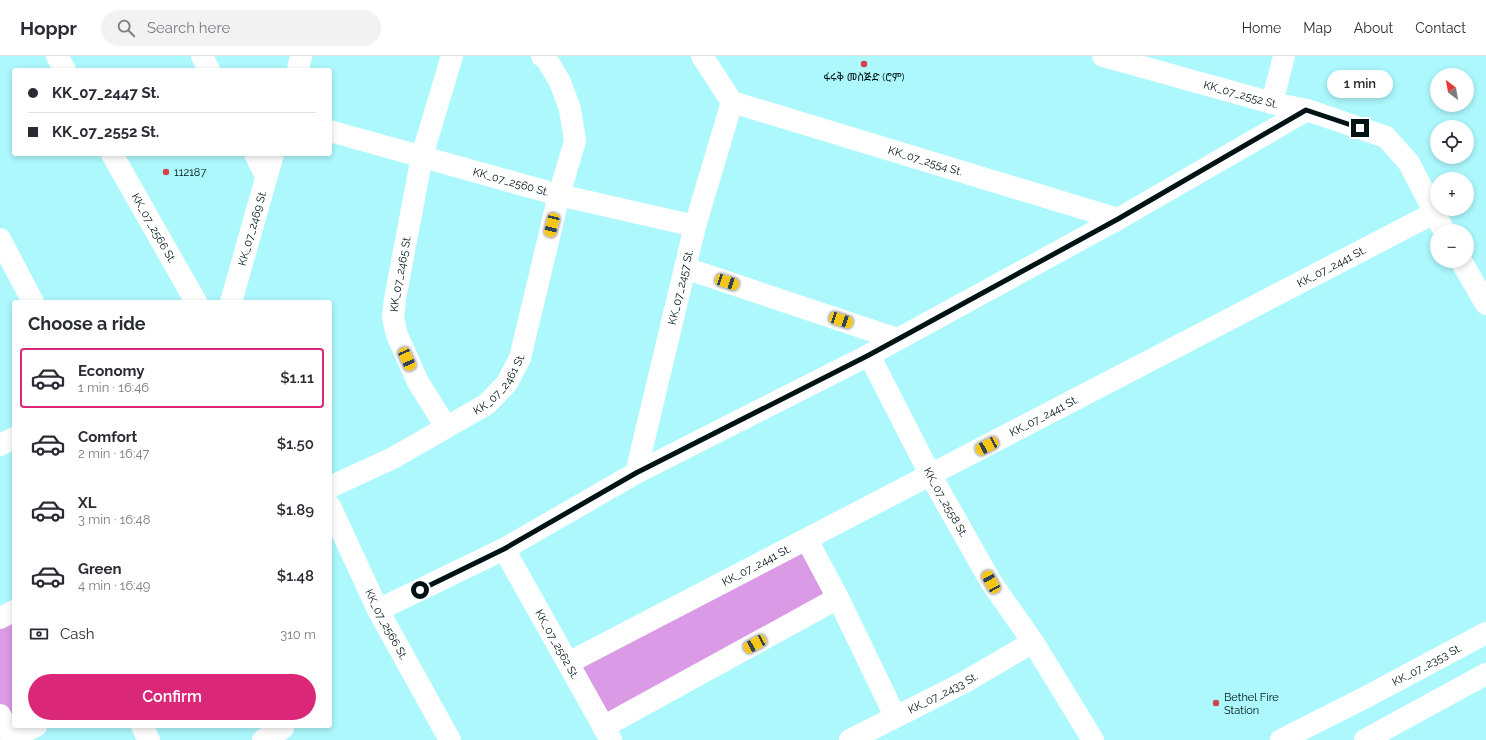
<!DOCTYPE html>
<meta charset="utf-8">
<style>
:root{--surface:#fff;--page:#f2f2f3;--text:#2b2b33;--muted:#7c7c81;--line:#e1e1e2;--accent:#db2777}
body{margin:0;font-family:Raleway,"Noto Sans Ethiopic",sans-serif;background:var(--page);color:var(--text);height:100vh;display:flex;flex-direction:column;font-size:15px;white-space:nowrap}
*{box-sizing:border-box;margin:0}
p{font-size:13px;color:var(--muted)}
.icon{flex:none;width:22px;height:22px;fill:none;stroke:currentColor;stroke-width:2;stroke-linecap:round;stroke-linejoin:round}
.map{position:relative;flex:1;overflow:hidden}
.panel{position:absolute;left:12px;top:244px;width:320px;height:428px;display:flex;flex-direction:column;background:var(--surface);border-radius:4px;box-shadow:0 2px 6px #0003}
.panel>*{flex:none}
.top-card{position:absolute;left:12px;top:12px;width:320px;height:88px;border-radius:4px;box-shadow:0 2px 6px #0003;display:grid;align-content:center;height:88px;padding:0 16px;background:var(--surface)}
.needle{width:26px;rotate:329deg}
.controls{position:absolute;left:1430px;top:12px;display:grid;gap:8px}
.controls a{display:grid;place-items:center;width:44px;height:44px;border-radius:50%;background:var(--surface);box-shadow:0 2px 6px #0003;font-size:20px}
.end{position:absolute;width:18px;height:18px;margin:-9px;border:5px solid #001314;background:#fff;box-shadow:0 0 0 2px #fff}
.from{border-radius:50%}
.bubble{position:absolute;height:28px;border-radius:14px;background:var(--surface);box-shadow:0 2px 6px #0003;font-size:13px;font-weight:600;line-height:28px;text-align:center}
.car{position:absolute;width:12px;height:24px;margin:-12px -6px;border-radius:5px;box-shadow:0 0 3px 1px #0007;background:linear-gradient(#f5c518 24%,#345 0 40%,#f5c518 0 76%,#345 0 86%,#f5c518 0)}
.top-card b{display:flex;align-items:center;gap:14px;height:38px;font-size:15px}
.top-card b+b{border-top:1px solid var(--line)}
.top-card i{width:10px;height:10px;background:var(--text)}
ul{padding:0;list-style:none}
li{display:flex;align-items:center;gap:12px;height:60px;margin:0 8px 6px;padding:0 8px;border:2px solid transparent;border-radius:4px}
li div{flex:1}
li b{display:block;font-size:15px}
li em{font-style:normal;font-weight:600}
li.on{border-color:var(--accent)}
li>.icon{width:36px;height:36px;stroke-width:1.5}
h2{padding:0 16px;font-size:18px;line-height:48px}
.pay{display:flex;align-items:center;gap:10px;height:44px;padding:0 16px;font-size:15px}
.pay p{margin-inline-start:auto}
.primary-button{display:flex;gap:8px;margin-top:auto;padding:8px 16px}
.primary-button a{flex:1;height:46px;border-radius:24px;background:var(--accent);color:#fff;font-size:16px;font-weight:600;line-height:46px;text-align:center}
header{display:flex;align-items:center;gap:24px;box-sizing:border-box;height:56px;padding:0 20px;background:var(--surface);border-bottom:1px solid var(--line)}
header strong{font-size:19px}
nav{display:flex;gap:22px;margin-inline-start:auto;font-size:14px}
.search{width:280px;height:36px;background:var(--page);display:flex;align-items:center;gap:10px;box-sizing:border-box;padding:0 14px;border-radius:22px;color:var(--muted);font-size:15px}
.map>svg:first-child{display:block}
.green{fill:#da9ae6}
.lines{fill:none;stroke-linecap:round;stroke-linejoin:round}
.minor{stroke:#fff;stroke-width:22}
.tertiary{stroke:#fff;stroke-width:22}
.route{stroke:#001314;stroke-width:5}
.poi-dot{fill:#d3434b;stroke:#acf8fd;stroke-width:1.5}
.labels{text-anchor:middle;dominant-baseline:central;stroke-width:3;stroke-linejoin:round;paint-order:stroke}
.poi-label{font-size:11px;fill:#001314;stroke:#acf8fd;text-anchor:start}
.street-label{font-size:11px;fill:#001314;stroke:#acf8fd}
</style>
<header>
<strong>Hoppr</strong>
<div class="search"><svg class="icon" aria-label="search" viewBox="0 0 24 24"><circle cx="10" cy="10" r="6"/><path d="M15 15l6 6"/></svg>Search here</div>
<nav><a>Home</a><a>Map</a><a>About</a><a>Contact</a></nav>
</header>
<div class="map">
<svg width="1486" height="684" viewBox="0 0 1486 684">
<rect width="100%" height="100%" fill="#acf8fd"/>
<path class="green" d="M807,484L838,542L603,671L568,607Z
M14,555V670L12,682L0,659V562Z"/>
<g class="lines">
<g class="minor">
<path d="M57,0L65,14"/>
<path d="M202,0L209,14"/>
<path d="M702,0L732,46"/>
<path id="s1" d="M1103,0L1272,47L1307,54L1386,81L1409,107L1444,175"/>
<path d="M298,14L301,0"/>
<path id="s2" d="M732,46L1118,163"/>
<path d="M1272,47L1284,0"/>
<path id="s3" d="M330,75L559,139L695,170"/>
<path id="s4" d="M112,98L196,246"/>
<path d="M255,98L266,120"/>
<path d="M0,183L33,246"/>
<path d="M1461,205L1486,248"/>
<path d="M685,212L897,283"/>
<path id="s5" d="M231,246L273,98"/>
<path id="s6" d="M869,299L931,420L991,526L1033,586L1093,684"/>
<path id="s7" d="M446,371L418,326L397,279L393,262L395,243L422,100L452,0"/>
<path d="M0,389L14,382"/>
<path id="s8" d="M636,417L695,170L732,46"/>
<path id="s9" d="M330,431L393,402L487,348L507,327L520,302L559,139L575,85L570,53L560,26L547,4L542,0"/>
<path id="s10" d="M330,450L378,554L450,684"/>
<path d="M807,484L838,542L895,660"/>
<path id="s11" d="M504,493L611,684"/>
<path d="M378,554L504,493L636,417L869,299L1118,163L1307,54"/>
<path d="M0,562L14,555"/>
<path id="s12" d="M568,607L1434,157"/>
<path d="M0,659L13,684"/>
<path d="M142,670L149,684"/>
<path d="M603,671L838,542"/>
<path d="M12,682L36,670"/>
<path d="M263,684L283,672"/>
<path id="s13" d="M850,684L963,627L1033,586"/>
</g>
<g class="tertiary">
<path id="s14" d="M1281,684L1368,640L1486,577"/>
<path d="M1365,684L1486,618"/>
</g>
</g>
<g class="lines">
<path class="route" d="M420,534L504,493L636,417L869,299L1118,163L1306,54L1360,72"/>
</g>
<g class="poi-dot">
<circle cx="864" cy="8" r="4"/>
<circle cx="166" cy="116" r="4"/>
<circle cx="1216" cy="647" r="4"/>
</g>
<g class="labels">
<g class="poi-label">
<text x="864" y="21" text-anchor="middle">ፋሩቅ መስጅድ (ሮም)</text>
<text x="174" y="116">112187</text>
<text x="1224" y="641">Bethel Fire<tspan x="1224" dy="13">Station</tspan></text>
</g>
<g class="street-label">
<text stroke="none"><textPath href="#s1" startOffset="143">KK_07_2552 St.</textPath></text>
<text stroke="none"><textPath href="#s2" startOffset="202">KK_07_2554 St.</textPath></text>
<text stroke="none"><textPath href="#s3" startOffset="188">KK_07_2560 St.</textPath></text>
<text stroke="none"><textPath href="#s4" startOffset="85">KK_07_2566 St.</textPath></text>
<text stroke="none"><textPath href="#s5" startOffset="77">KK_07_2469 St.</textPath></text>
<text stroke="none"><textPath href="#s12" startOffset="860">KK_07_2441 St.</textPath></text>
<text stroke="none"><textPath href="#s7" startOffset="167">KK_07_2465 St.</textPath></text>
<text stroke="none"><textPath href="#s8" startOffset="191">KK_07_2457 St.</textPath></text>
<text stroke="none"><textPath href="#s9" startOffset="201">KK_07_2461 St.</textPath></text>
<text stroke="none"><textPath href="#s12" startOffset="536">KK_07_2441 St.</textPath></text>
<text stroke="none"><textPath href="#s6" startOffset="166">KK_07_2558 St.</textPath></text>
<text stroke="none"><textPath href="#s12" startOffset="212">KK_07_2441 St.</textPath></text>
<text stroke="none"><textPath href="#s10" startOffset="131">KK_07_2566 St.</textPath></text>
<text stroke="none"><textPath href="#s11" startOffset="109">KK_07_2562 St.</textPath></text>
<text stroke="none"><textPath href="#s14" startOffset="164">KK_07_2353 St.</textPath></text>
<text stroke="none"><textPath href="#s13" startOffset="104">KK_07_2433 St.</textPath></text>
</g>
</g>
</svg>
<div class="controls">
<a><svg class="needle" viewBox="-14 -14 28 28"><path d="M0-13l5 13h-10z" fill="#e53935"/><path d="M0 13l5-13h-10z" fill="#7c7c81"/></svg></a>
<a><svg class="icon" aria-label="locate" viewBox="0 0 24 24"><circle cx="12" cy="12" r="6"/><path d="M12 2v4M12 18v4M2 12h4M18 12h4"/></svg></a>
<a>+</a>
<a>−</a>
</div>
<i class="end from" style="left:420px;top:534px"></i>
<i class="end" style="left:1360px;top:72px"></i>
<div class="bubble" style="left:1327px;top:14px;width:66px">1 min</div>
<i class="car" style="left:552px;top:169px;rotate:194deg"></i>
<i class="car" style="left:727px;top:226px;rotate:108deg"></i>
<i class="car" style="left:841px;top:264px;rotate:108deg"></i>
<i class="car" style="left:407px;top:303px;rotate:156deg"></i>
<i class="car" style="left:987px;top:390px;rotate:242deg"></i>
<i class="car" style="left:991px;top:526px;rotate:331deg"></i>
<i class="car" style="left:755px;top:588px;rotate:241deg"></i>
<div class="top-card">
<b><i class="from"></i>KK_07_2447 St.</b>
<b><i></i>KK_07_2552 St.</b>
</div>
<section class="panel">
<h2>Choose a ride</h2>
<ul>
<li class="on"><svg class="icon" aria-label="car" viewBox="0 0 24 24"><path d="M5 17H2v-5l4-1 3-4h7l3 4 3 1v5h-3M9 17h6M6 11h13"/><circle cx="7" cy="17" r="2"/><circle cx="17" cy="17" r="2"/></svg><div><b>Economy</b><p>1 min · 16:46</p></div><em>$1.11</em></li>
<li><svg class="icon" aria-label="car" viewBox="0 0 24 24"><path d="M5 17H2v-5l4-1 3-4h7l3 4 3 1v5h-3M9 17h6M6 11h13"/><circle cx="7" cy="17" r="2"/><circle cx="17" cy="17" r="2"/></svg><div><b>Comfort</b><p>2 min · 16:47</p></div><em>$1.50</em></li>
<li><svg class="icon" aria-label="car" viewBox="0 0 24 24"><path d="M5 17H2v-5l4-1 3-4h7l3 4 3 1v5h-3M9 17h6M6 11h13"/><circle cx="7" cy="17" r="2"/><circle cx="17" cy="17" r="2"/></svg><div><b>XL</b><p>3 min · 16:48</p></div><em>$1.89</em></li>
<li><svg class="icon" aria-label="car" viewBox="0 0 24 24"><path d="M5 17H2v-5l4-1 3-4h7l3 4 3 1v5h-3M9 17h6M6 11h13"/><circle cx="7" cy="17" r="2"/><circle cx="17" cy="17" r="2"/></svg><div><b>Green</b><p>4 min · 16:49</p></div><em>$1.48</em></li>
</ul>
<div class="pay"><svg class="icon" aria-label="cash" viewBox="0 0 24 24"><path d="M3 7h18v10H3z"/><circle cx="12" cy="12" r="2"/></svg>Cash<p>310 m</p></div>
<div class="primary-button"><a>Confirm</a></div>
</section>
</div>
